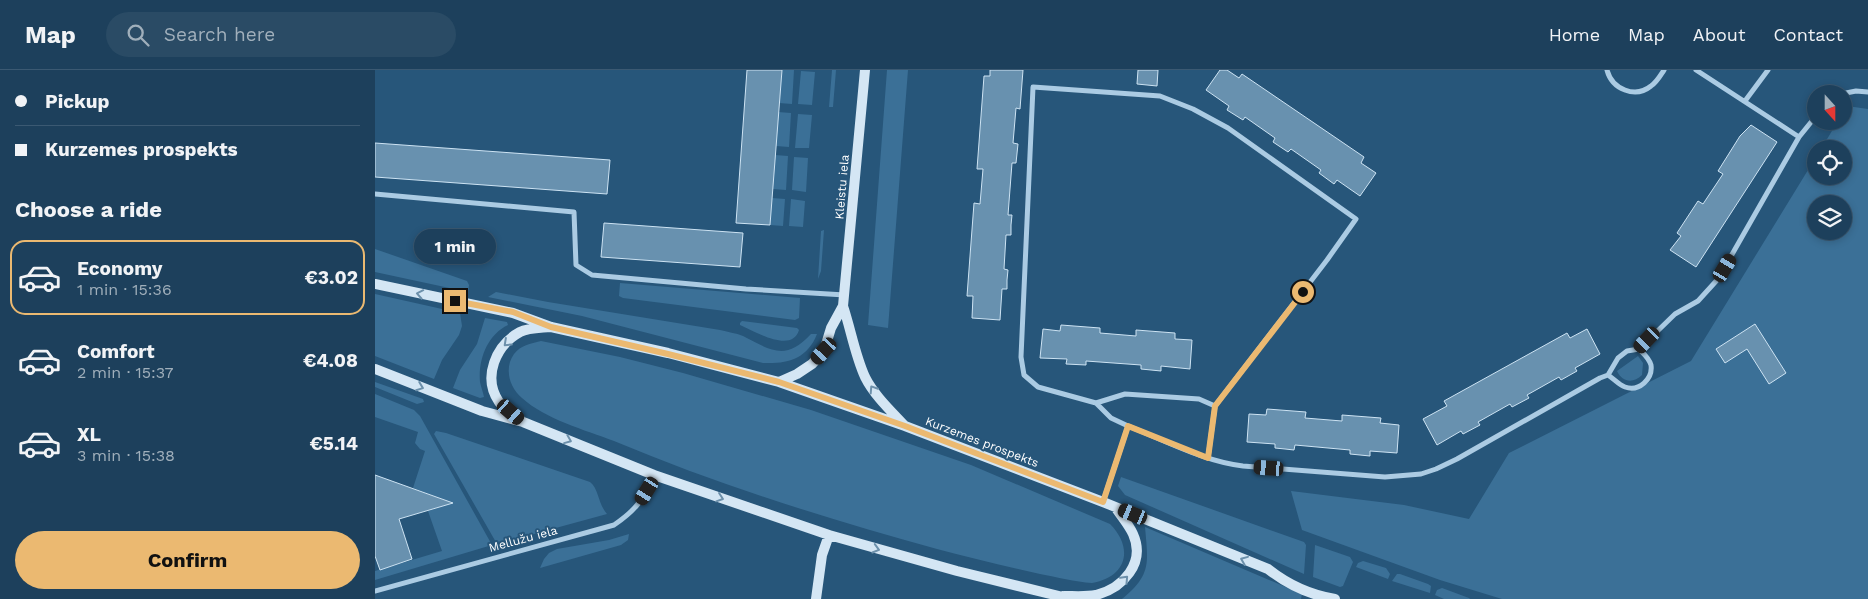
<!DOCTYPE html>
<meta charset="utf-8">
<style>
:root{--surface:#1d405c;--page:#2a4b65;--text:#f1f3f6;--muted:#a0afbb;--line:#3b5972;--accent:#ebb971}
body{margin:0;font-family:"Work Sans",sans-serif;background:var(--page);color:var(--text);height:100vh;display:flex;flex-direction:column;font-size:19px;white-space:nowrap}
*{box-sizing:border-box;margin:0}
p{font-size:16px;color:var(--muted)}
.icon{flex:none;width:28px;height:28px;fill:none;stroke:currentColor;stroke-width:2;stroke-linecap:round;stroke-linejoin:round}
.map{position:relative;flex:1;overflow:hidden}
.details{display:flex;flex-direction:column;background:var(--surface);width:375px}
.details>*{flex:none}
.top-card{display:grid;align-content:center;height:110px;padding:0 15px;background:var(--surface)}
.needle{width:32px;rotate:159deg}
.tools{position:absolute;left:1432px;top:15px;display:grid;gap:10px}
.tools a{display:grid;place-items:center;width:45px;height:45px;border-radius:50%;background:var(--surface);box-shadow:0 2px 8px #0003,0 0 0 1px var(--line);font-size:25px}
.end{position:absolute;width:22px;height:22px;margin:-11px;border:6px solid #ebb971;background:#111;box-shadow:0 0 0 2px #111}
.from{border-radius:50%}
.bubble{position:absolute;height:35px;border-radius:18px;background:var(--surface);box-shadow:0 2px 8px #0003,0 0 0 1px var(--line);font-size:16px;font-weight:700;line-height:35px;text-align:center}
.car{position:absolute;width:15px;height:30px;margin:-15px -8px;border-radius:6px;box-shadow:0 0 4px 1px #0007;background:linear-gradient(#222 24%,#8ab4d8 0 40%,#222 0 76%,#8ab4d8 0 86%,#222 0)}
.top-card b{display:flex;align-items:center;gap:18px;height:48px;font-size:19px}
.top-card b+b{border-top:1px solid var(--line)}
.top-card i{width:12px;height:12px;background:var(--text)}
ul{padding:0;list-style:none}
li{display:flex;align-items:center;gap:15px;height:75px;margin:0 10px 8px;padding:0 5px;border:2px solid transparent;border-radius:15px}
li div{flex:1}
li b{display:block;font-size:19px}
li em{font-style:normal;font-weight:700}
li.current{border-color:var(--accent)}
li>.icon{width:45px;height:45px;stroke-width:1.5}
h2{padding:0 15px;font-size:22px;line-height:60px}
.action{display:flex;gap:10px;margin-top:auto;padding:10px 15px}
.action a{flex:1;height:58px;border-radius:30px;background:var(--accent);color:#111;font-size:20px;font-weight:700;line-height:58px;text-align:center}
header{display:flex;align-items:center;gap:30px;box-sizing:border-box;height:70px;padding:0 25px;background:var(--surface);border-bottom:1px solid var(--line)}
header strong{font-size:24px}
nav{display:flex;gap:28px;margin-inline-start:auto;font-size:18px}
.search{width:350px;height:45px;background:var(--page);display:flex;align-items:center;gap:12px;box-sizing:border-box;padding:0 18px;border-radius:28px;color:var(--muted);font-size:19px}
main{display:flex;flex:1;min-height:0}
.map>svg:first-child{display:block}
.green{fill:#3b7097;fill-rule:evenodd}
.building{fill:#6891af;stroke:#cde3f3}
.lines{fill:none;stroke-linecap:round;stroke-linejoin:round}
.street{stroke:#abcbe3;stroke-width:5}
.secondary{stroke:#d4e6f4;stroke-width:10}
.oneway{stroke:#6c90ab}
.route{stroke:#ebb971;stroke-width:6}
.labels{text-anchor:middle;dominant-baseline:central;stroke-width:4;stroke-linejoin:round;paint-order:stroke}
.street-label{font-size:12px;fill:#fff;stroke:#27567a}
</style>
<header>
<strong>Map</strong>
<div class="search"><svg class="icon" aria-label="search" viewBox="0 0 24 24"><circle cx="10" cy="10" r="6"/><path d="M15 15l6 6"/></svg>Search here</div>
<nav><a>Home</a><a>Map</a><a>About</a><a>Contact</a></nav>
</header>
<main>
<section class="details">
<div class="top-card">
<b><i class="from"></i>Pickup</b>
<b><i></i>Kurzemes prospekts</b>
</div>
<h2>Choose a ride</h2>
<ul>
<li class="current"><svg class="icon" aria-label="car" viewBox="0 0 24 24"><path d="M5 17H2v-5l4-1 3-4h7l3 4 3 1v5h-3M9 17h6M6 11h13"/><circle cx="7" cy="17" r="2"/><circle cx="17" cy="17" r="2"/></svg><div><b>Economy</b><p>1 min · 15:36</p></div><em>€3.02</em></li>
<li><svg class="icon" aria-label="car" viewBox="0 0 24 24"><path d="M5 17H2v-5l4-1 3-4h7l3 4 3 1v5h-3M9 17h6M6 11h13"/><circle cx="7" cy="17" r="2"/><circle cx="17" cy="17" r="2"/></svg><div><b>Comfort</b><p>2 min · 15:37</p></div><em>€4.08</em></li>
<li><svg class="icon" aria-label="car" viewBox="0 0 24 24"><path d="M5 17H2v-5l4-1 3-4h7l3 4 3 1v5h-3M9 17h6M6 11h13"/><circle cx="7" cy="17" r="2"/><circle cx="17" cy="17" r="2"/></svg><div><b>XL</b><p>3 min · 15:38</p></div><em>€5.14</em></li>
</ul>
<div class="action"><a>Confirm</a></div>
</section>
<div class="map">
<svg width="1493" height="529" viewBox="0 0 1493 529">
<rect width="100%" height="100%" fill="#27567a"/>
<path class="green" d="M407,0H419L417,34L404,33Z
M457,0H461L458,37H454Z
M512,0H533L513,258L493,255Z
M426,1L440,2L437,35L423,34Z
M1472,36L1493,39V529H1127L1065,510L927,460L916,421L1029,435L1094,449L1134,383L1316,291L1441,87V106H1469V79H1446L1463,51H1469V42ZM1441,134H1469V161H1441Z
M403,42L416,43L414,77L401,76Z
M423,44L437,45L434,78H420Z
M400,85L413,86L411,120L398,119Z
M419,87L433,88L431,122L417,120Z
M397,128L410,129L408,156L395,155Z
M416,129L430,131L428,157L414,156Z
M449,160L446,201L443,209L446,161Z
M0,179L92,211L94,215L93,222L0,202Z
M245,213L425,228L424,248L420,250L248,228L244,226Z
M121,222L173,232L345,260C352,262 361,263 368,266C397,281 411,291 436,264H442C432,289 413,294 388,293L207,246L113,227Z
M0,224L85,243L87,256L84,265L67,290L59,309L0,286Z
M110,248L132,252L133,255C112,265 103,290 105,312C106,317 108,322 109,327L105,328L78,318L85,300L102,274Z
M367,251L422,258L424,260C417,284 379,261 365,255V253Z
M166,271L245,287L308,303L436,340L596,395L735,454C759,478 752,507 717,513C700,512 682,507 665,504C630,496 596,488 562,479C453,449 344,415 239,371C210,360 170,349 147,328C134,317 129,298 139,284C146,275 155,274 166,271Z
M1263,286L1268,293L1267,305C1258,314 1247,312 1242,301Z
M0,312L48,329L49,332L42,334L0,317Z
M0,324L39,340L45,346L117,475L0,510V501L67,481L53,441L77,433L38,418L50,381L45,379L40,373L43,362L0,347Z
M61,361L71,363L215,412C224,419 223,434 232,444L122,474L59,364Z
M746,407L929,472L931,475L929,504L750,425L743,416Z
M770,457L927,524L926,529H747C777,505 773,492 770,457Z
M254,464L253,470L246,475L165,498L169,489L174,483L182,479L234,470Z
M940,475L975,487L978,492L968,516L965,517L938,507Z
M988,491L1011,498L1015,504L1013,509L981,497L983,493Z
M1022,504H1025L1053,514L1056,516L1055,523L1017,511Z
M1067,518L1094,528L1095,529H1069L1060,525L1062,520Z"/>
<path class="building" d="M372,0H407L395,155L361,153Z
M615,0H648L645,39L641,38L638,73L643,74L641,93H637L633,145H637L636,155V165H631L629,199L633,200L632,210V219H627L625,250L597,248L598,226H592L599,133L605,134L608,99H602L609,6H615Z
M763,0H783L782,16L762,14Z
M845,0H852L864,8L867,4L989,87L986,93L1001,103L985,126L962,110L959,114L944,103L946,100L916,79L913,82L898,72L900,68L870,47L868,50L852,40L854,36L831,20Z
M1376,55L1402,72L1321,197L1295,180L1306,166L1302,163L1323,131L1328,134L1348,104L1343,101L1365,66Z
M0,73L235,90L232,124L0,107Z
M229,153L368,163L365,197L226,187Z
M1380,254L1411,303L1394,314L1372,279L1350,293L1341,279Z
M686,255L725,258V263L761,266V260L800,263V269L817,270L815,299L786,296V301L766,299V295L711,291V295L691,294L692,289L665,288L668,259L685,261Z
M1212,259L1225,284L1200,298L1202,301L1186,310L1184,307L1152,325L1154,328L1137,337L1135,334L1103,352L1105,355L1088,364L1086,361L1062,375L1048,349L1072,336L1069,331L1192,263L1195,268Z
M892,339L931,342L930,348L967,351V345L1006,348L1005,353L1024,355L1022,383L995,381V386L975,384V380L920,375L919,380L910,379L900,378V374L872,372L874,344L891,345Z
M0,405L78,433L24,449L37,489L5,500L0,486Z"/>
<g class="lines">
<path class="street" d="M1232,0C1237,19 1260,29 1276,16C1282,12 1285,6 1289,0
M1321,0L1424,67
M1466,24L1481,21L1493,22
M1370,31L1393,0
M0,124L199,142L201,195L217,205L371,219L470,225
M1233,305C1239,309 1244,315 1250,317C1264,322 1278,309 1276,295C1274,288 1269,284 1264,279
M721,333L750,324L824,329L840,336
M753,356L736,348L721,333L663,317L649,305L646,287L658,17L785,26L818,39L853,58L981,149L952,190L840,336L833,388
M728,432L753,356C789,370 830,392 868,396L1010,407L1046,404L1061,399L1082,389L1225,308L1233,305L1243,288L1252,281L1264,279L1300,244L1323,231L1343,209L1424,67L1441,46
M0,521L239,455C261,440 269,429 279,405"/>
<path class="secondary" d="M0,214L138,243L176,257L293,283L404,312L530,356L728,432L893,499C912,514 935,525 960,529
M468,236C476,260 480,285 490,307C499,325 515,340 529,355
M0,299L107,341L148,352L279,405L454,465L582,501L696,529
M404,312L422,304L437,294L449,281L456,258L468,236L490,0
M145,349C138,344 129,338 124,332C107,307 121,275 145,262C153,258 166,258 175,257
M689,526C699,526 711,527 721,525C748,518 771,493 758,464C754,455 746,446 741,438
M441,529L447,485L454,465"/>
</g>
<defs><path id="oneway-chevron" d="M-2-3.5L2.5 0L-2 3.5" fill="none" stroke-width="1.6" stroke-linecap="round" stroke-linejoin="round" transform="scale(1.25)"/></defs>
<g class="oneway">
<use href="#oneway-chevron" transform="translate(45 224) rotate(-169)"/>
<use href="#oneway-chevron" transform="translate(132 273) rotate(137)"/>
<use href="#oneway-chevron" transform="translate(45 317) rotate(21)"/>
<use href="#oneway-chevron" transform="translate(498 319) rotate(-123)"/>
<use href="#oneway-chevron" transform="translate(193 370) rotate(22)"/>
<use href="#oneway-chevron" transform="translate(345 428) rotate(19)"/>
<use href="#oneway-chevron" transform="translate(501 479) rotate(16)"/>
<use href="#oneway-chevron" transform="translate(869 490) rotate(-158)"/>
<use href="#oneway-chevron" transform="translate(750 509) rotate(-47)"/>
</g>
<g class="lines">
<path class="route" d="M80,231L138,242L176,257L293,284L404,312L530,356L728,432L753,356L833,388L840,336L928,222"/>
</g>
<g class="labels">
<g class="street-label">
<text transform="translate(467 117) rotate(-85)">Kleistu iela</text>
<text transform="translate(607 372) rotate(21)">Kurzemes prospekts</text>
<text transform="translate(148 469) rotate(-15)">Mellužu iela</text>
</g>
</g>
</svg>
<div class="tools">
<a><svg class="needle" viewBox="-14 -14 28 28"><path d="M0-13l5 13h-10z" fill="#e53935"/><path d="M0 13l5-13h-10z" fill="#a0afbb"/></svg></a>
<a><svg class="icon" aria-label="locate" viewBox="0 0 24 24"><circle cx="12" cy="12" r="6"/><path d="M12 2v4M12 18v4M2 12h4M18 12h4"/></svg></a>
<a><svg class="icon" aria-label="layers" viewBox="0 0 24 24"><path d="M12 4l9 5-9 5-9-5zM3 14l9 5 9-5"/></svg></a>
</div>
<i class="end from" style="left:928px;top:222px"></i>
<i class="end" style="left:80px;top:231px"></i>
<div class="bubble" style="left:39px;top:159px;width:82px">1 min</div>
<i class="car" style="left:1350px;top:198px;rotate:31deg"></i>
<i class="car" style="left:1272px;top:270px;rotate:224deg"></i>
<i class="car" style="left:449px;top:281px;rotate:222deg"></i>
<i class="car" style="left:136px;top:342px;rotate:131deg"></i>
<i class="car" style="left:894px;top:398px;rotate:274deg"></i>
<i class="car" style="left:272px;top:421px;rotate:212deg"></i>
<i class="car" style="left:758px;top:444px;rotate:292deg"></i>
</div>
</main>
